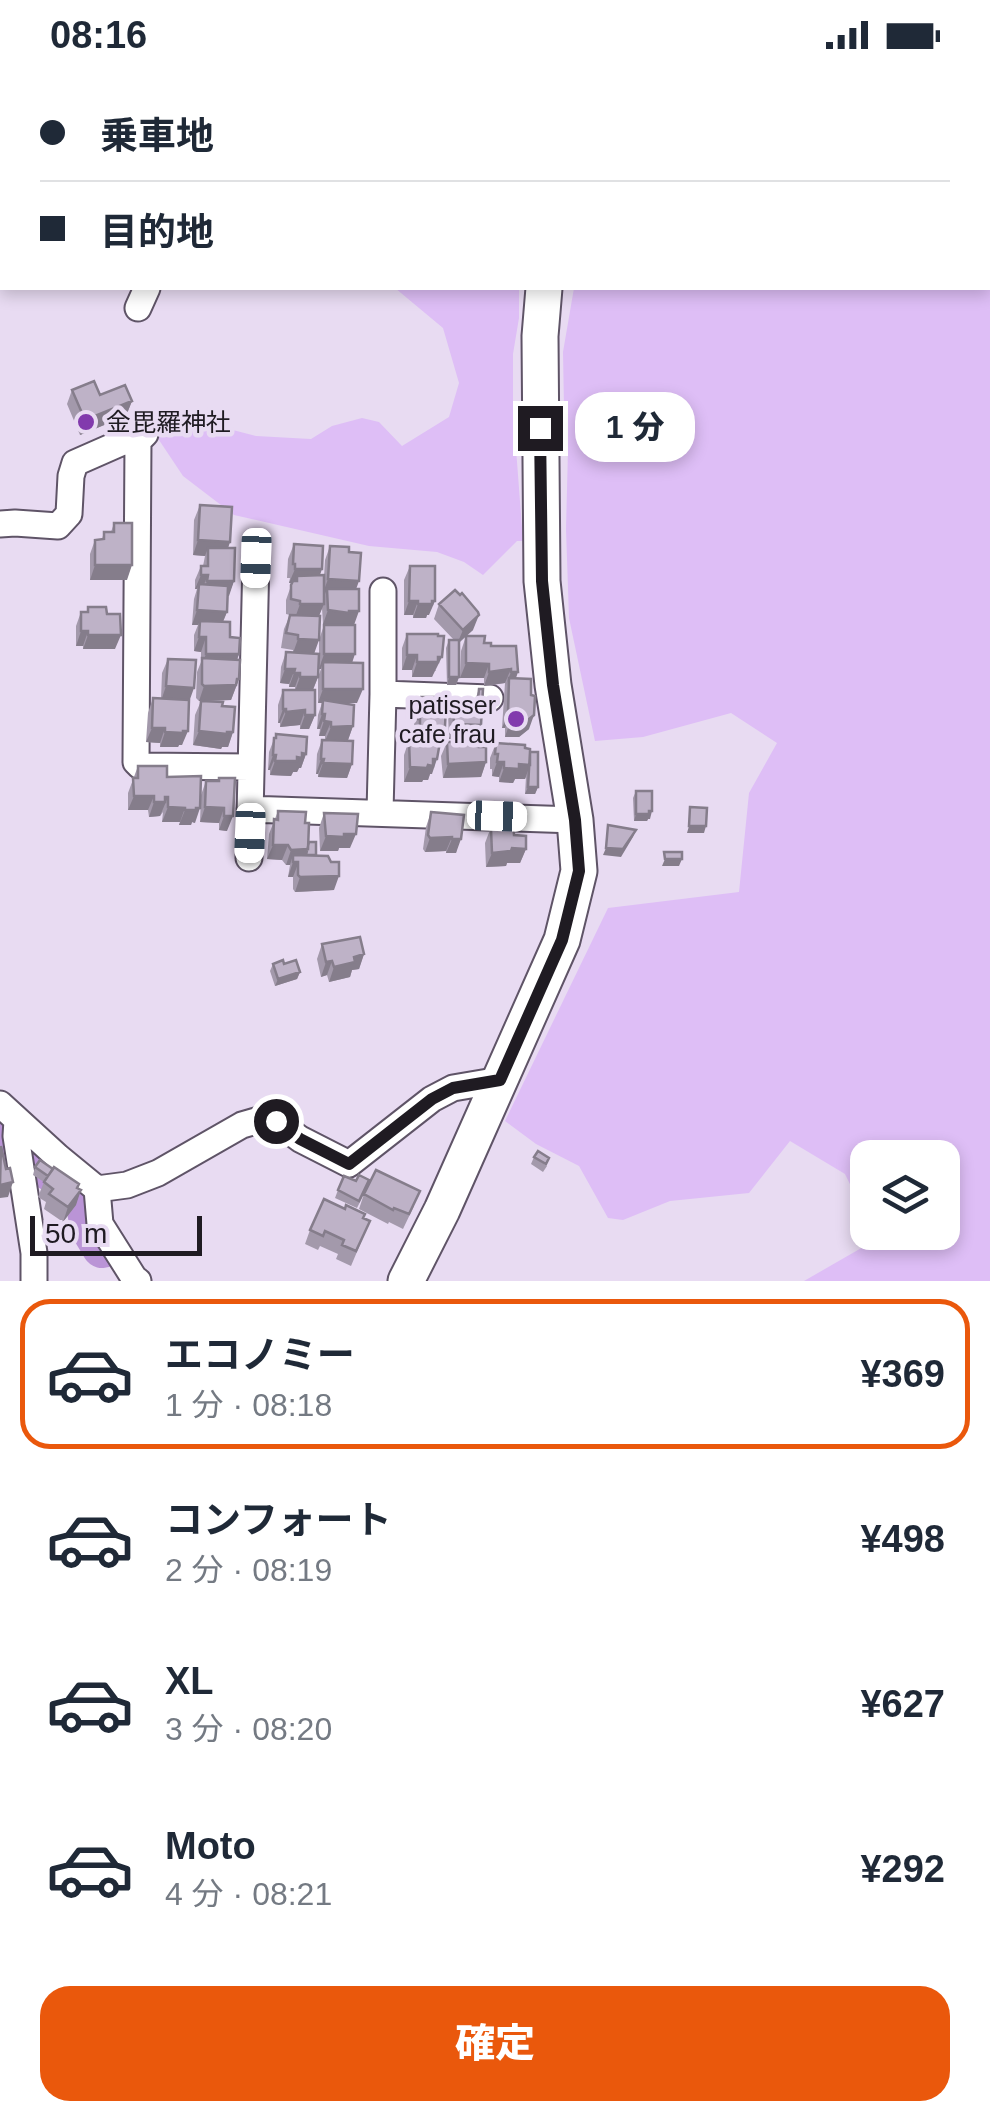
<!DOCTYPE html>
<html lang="ja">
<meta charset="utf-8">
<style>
:root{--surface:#fff;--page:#f2f2f3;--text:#1f2937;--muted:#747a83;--line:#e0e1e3;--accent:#ea580c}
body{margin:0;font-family:Arial,"Noto Sans JP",sans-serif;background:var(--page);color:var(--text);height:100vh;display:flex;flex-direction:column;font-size:38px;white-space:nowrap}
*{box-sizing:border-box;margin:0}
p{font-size:32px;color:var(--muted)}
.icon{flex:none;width:55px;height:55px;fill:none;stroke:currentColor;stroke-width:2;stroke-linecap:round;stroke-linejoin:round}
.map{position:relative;height:1211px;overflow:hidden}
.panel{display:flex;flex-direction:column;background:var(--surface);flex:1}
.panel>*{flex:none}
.banner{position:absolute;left:0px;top:0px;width:990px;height:220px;box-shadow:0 5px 15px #0003;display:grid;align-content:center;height:220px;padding:0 40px;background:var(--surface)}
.fabs{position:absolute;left:850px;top:1070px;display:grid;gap:20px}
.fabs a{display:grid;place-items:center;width:110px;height:110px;border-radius:20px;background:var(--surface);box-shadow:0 5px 15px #0003;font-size:50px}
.scale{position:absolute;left:30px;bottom:25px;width:172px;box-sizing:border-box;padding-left:10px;border:5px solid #1f1b22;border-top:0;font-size:28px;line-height:35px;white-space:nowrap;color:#1f1b22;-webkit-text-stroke:8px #e8dbf2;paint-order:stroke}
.end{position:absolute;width:45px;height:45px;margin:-22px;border:12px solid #1f1b22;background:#fff;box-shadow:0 0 0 5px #fff}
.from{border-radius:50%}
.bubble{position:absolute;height:70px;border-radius:30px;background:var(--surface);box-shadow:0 5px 15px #0003;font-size:32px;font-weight:800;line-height:70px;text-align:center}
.car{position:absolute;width:30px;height:60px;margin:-30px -15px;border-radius:12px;box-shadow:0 0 8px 2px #0007;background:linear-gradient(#fff 24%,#345 0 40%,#fff 0 76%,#345 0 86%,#fff 0)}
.banner b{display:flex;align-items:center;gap:35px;height:95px;font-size:38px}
.banner b+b{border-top:2px solid var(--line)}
.banner i{width:25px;height:25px;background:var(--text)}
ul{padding:18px 0 0;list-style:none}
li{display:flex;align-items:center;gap:30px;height:150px;margin:0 20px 15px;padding:0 20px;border:5px solid transparent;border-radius:30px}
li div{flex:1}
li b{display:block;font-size:38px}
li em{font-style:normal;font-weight:800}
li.current{border-color:var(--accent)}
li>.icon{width:90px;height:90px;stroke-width:1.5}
.button{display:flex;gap:20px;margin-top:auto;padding:20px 40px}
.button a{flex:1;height:115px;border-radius:30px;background:var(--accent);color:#fff;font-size:40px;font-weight:800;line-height:115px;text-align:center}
.status{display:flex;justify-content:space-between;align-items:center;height:70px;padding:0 50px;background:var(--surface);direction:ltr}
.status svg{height:28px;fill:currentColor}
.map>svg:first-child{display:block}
.green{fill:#debef6}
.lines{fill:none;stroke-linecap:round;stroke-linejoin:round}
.stream{stroke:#8c70a0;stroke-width:6}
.river{stroke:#ba94d6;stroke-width:40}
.street-casing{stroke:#5f5467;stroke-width:29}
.secondary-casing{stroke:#5f5467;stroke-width:39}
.street{stroke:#fff;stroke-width:25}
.secondary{stroke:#fff;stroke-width:35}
.wall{fill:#a399ab}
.shaded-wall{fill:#857d8b}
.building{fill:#beb2c7;stroke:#857d8b;stroke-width:2.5}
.route{stroke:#1f1b22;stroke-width:12}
.poi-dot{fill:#823aad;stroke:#e8dbf2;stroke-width:4}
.labels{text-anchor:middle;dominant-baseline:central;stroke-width:9;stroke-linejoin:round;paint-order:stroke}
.poi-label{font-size:25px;fill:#1f1b22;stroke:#e8dbf2;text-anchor:start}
</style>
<div class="status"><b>08:16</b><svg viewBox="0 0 49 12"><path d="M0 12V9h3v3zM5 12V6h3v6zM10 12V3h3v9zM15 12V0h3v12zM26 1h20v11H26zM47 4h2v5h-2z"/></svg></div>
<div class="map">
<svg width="990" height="1211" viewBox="0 0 990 1211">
<rect width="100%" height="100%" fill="#e8dbf2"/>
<path class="green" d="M990,10V1211H804L877,1169L874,1163L942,1162V1088H868L867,1149L845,1104L790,1071L749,1123L670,1131L623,1150L608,1148L579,1096L536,1074L505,1051L608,838L739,822L749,723L777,673L731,643L643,667L595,671L569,548L566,459L568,380L564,338L563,282L574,218H988V11Z
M395,218H519V248L513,284V339L523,471H517L483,505L464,492L437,482L369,476L234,445L183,406L155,364L202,352L256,366L311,369L332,356L362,348L379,352L402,376L449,347L459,313L443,258Z"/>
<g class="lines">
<path class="stream" d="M269,0L270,2
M398,2L401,0"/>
<path class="river" d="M0,1069L84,1123L90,1158L102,1178"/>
<defs>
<path id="street" d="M63,2V0
M138,238L147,218
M145,364L138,371L136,692L140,696L250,697
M0,454L15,453L58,456L69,444L71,406L75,393L125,371H138
M383,624L490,628
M250,739L575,750
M380,742L383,624V521
M249,788L256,488
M0,1034L58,1087L97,1119L100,1154L134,1208L138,1211
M17,1050L16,1066L34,1183V1211
M97,1119L127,1115L158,1103L242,1055L266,1048L276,1051L300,1069L349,1094L432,1029L453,1018L500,1010"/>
<path id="secondary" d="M631,2L633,0
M406,1211L442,1140L562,870L579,801L575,750L553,615L542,511L540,266L544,218"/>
</defs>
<use href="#street" class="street-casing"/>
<use href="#secondary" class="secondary-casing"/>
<use href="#street" class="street"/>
<use href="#secondary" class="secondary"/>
</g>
<path class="wall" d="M300,0H340L338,2H301Z
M2,134V204L0,203V139Z
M72,320L100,325L132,331L126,346L80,365L67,334Z
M200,435L230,472L228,478L234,511L228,526L227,542L223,552L239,584L237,590L239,609L231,630L199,631L196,628L197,602L201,592V582L194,581V565L198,555H192L194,529L197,519H195V510L201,496H203L205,486L193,485L194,450Z
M114,453L127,510H90V484L95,470L102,469L104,462H111Z
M294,474L320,505L324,507L325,490L330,476L349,482L356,519L352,593L357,633H343L353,656L348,670L352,694L347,708L318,707V704H316L317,684L322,670H325V666H319L320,659H317L318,645L322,633H318V607L321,599H319V570L324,555H330L323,554L322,538L319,546L314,584L318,607L313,620L315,645L309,659H300V655L280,657V653H278V635L283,620H295V617H289V614L280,613L281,597L286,582L293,583V580L281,578L284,559L290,545L286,544V530L292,513H289L290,508H287L288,489Z
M410,496L429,545H427L426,548H413V545H404V510Z
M439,534L473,560L459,573V607L456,615H447L446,578L449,570H454L434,549Z
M88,537L107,544L115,579H83V576H76V556L81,542H87Z
M407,564L436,601H434L432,607H412V600H402V578Z
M466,566L491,576H516V608L529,659L519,667H505V658H502L505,613L484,616V608H460L461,581Z
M168,589L189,632L182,675H179L178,677H160V673L146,672L148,643L153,628L161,629L162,603Z
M479,619L476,669H449L448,643L453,629L475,630Z
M421,627L439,636L445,656L440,670L431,671L432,704H430L428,710H423L422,712H404V685L409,670H414L415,663H413L416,641Z
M201,631L222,636L233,662L228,677H222L221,679L193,675L195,645Z
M276,664L306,684L301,698H299L297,702H293L291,706L270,705V700H268L269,682Z
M447,672L479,677L486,692L481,707L443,708L441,686Z
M496,673L525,678L538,717L535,724H525L526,707L525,709H515L513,713L499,712V707L492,706V699H490V688Z
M138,696L167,707L195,753L192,752L191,755H179L180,752H162L163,742L160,746L149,747L148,740H128V723Z
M219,708L227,761L219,760V753L200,752L201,725L206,711H218Z
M636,721L650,749H648L647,751H634L633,728Z
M278,741L305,753L309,772L334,820L295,822L293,819V807H288L290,795H286L282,790L267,789L269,764Z
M431,742L464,745L456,783H446V781L425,782L423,779L426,757Z
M324,743L350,778H339L338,781H320L319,758Z
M493,752L514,765L526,779L520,793H507L506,796L486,797L485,773Z
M322,874L364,884L359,899L352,900L350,907L329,912L327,905L321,907L317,889Z
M273,894H284L300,902L297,909L275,916L270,901Z
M534,1087L547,1096L543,1102L531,1094Z
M35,1097L78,1118L76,1135L63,1152L44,1139L46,1132L38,1127L44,1112L33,1105Z
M367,1118L357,1138L335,1128L338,1120Z
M364,1124L414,1136L403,1159L389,1152L388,1154L359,1139Z
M345,1139L370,1151L351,1196L336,1189L338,1184L320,1176L318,1180L305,1174L310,1160Z"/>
<path class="shaded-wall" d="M132,331L126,346L80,365L85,350Z
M198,470L230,472L225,486L208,478L205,486L193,485Z
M95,495H132L127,510H90Z
M295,499H322L317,514L297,506L295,513H289Z
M201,505H208L202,519L199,514L197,519H195Z
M328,509L359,511L354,525L327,519L325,524L323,523Z
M207,511H234L229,526L202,525Z
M409,531H418L413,545H404Z
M435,531L429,545H427L426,548H413L418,534Z
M300,534H324L318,548H295Z
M197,540L227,542L221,556L200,551L198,555H192Z
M328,540L349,541H359L354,555L344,557L323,554Z
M479,545L473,560L457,574L463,560Z
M81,561H88L83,576H76Z
M88,565H121L115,579H83Z
M199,567H206L201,582L194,581Z
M298,569L319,570L314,584L293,583Z
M206,584H239L234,598L202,594Z
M324,584H355L350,599L323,592L321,599H319Z
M407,585H417L412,600H402Z
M438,587H442L432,607H412L417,592Z
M466,593L489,594L484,608H460Z
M285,599H295L289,614L280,613Z
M511,599L505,613L484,616L489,602Z
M511,602H518L513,617L509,608L505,617Z
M294,603H300L295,617H289Z
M300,607H318L312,622L295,621Z
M449,607H459L456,615H447Z
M239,609L231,630L199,631L204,616Z
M166,616L194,618L189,632L161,631Z
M323,619H363L357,633H318Z
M283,639H286L280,653H278Z
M305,640L300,655L280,657L286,642Z
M322,644H325L320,659H317Z
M508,644H510L505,658H502Z
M305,645H315L309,659H300Z
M534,645L529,659L519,667H505L510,652Z
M324,651L331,652L325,666H319Z
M454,654L481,655L476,669H449Z
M353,656L348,670L325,671L331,657Z
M445,656L440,670L414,673L420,659Z
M152,658H165L160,673L146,672Z
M188,661L182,675H179L178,677H160L165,662Z
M199,661L227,662H233L228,677H222L221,679L193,675Z
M302,683L306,684L301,698H299L297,702H293L291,706L270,705L275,691L297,687Z
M273,685H276L270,700H268Z
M321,689H324L318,704H316Z
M433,689H437L432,704H430L428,710H423L422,712H404L410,697Z
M486,692L481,707L443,708L448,694Z
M497,692H504L499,707L492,706Z
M323,693L352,694L347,708L318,707Z
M519,694L530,695L525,709H515L513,713L499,712L504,698Z
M528,717H538L535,724H525Z
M134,726H154L148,740H128Z
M165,727H168L160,746L149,747L154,732Z
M168,737L185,738L180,752H162Z
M205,737L224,738L219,753L200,752Z
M196,738H200L195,753L192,752L191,755H179L185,740Z
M652,741L650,749H648L647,751H634L636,744Z
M224,746H233L227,761L219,760Z
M689,756H706L704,763H687Z
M636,760L633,767L621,787L603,785L606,778Z
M344,764H356L350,778H339L338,781H320L326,766Z
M452,767L446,781L425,782L430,768Z
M452,769H461L456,783H446Z
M273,775H288L282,790L267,789Z
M512,778L526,779L520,793H507L506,796L486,797L492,783Z
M308,779L303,794H298L293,807H288L293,792V785L290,795H286L291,780Z
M665,789H682L679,796H662Z
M339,806L334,820L295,822L300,807Z
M364,884L359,899L352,900L350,907L329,912L334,897L354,887Z
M332,891L327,905L321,907L326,892Z
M300,902L297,909L275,916L278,909Z
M13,1112L8,1127L0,1128V1115Z
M81,1120L76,1135L63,1152L68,1137Z"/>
<path class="building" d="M314,0H332L327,2H315Z
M0,70H2V91H0Z
M2,134V159L0,158V139Z
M0,161L2,162V187L0,186Z
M94,311L100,325L125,315L132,331L85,350L72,320Z
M200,435L232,437L230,472L198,470Z
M114,453H132V495H95V470L104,469V462H114Z
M294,474L323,476L322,499H295V494H293Z
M330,476L349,477V482L361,483L359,511L328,509Z
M208,478H235L234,511H207L208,505H201V496H208Z
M410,496H435V531H432V534H418V531H409Z
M324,505V534H300V531L291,529V515L293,511H297V506Z
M199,514L228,516L227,542L197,540Z
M327,519H359V541H349V543L328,540Z
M455,520L460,525L462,523L478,542L479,545L463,560L439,534Z
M88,537H106L107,544H120L121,565H88V561H81V542H88Z
M290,545L320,546L319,570L298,569V565L286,563Z
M200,551L230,552V567L240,568L239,584H206V567H199Z
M324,555H355V584H324Z
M407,564H438V566H444L442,587H438V592H417V585H407Z
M466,566H485L484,573H491V576H516L518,602H511V599L489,602V594L466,593Z
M449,570H459V607H449Z
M286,582L319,584L318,607H300V603H294L295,599H285Z
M202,588L240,590L239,609H237L236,615L204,616L202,614Z
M168,589L196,590L194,618L166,616Z
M323,592L363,593V619H323Z
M509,608L531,609V625L535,626L534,645L524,653L510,652V644H508Z
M479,619H483L481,655L454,654L453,629L478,630Z
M283,620H315V645H305V640L286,642V639H283Z
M421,627H439V636H446L445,656L420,659V649H418Z
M153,628L189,630L188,661H183V663L165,662V658H152Z
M323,630L354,635L353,656L331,657V652L324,651L325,644H322Z
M201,631L223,632L222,636L235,637L233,662H227V664L199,661Z
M276,664L307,667L306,684L302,683V688L297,687V691H275L276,685H273L274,668H276Z
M322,670L353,671L352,694L323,693L324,689H321Z
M409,670L440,672L437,689H433V696L428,695L427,698L410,697Z
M447,672H479V677H486V692L448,694Z
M496,673L525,675V678L530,679V695L519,694V699L504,698V692H497L498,684H495Z
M530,682H538V717H528Z
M138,696H167V707L201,706L200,738H196V740H185V738L168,737V727H165V732H154V726H134L133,708H138Z
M219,708H235L233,746H224V738L205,737L206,711H219Z
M636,721H652V741H649V744H636Z
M690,737L707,738L706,756H689Z
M278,741L306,742L305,753H309L308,779L291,780L288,775H273L274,749L278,750Z
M431,742L464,745L461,769H452V767L430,768L428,765Z
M324,743L358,744L356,764H344V767L326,766Z
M506,751H513L514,765L526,766V779L512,778L511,781L492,783L491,759H493V752L506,753Z
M608,755L636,760L623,779L606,778Z
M309,772H316V785H306Z
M664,782H682V789H665Z
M293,785L328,786L331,792H339V806L300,807L298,805V792H293Z
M360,867L364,884L354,887L355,892L334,897L332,891L326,892L322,874Z
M283,890L284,894L296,890L300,902L278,909L273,894Z
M1,1076L6,1099L10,1098L13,1112L0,1115Z
M538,1081L549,1088L546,1094L534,1087Z
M40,1090L53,1099L48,1106L35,1097Z
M54,1097L79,1114L77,1118L81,1120L68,1137L49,1124L53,1119L44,1112Z
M376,1100L420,1121L409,1144L394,1138L393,1140L364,1124Z
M359,1105L369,1110L359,1131L338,1120L344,1106L356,1111Z
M324,1129L345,1139L346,1135L365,1144L363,1148L370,1151L356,1181L342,1175L344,1170L325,1161L323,1166L310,1160Z"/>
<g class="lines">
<path class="route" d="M276,1051L300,1069L349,1094L432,1029L453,1018L500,1010L562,870L579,801L575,750L553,615L542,511L540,358"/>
</g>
<g class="poi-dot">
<circle cx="86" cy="352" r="10"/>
<circle cx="516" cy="649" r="10"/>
</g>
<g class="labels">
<g class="poi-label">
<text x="106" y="352">金毘羅神社</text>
<text x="496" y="635" text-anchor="end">patisser<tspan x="496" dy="29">cafe frau</tspan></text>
</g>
</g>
</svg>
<div class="fabs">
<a><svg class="icon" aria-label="layers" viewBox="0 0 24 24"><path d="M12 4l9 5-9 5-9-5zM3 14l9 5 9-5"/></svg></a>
</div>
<div class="scale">50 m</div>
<i class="end from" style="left:276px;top:1051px"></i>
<i class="end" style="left:540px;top:358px"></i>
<div class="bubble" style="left:575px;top:322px;width:120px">1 分</div>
<i class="car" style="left:256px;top:488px;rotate:182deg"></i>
<i class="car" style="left:497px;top:746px;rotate:92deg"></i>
<i class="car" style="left:250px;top:763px;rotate:182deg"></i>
<div class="banner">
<b><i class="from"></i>乗車地</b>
<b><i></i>目的地</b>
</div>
</div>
<section class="panel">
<ul>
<li class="current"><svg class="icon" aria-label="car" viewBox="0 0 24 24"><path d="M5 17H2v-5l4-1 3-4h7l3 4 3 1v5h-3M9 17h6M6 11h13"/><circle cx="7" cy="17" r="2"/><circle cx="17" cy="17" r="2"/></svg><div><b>エコノミー</b><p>1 分 · 08:18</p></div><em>¥369</em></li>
<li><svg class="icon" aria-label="car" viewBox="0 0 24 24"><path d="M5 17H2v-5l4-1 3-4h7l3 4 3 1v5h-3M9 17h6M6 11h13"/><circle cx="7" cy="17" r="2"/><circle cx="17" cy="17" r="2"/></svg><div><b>コンフォート</b><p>2 分 · 08:19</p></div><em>¥498</em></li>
<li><svg class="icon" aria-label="car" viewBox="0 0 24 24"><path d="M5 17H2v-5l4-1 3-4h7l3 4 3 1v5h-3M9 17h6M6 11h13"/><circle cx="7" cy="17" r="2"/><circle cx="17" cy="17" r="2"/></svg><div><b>XL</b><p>3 分 · 08:20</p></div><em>¥627</em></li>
<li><svg class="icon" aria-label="car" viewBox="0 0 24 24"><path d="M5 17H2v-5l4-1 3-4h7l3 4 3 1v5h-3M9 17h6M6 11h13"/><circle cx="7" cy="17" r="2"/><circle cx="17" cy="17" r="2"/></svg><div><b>Moto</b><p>4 分 · 08:21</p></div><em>¥292</em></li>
</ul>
<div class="button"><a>確定</a></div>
</section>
